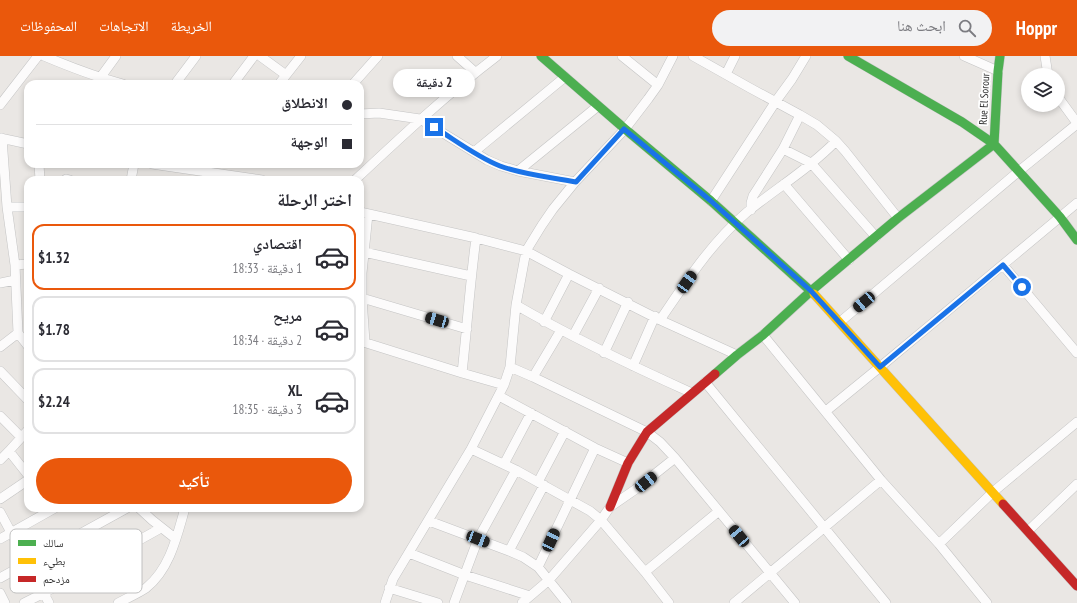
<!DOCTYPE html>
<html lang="ar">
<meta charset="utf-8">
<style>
:root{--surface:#fff;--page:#f2f2f3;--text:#2b2b33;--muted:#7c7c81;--line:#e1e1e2;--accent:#ea580c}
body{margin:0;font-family:"PT Sans Narrow","Noto Naskh Arabic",sans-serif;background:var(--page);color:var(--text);direction:rtl;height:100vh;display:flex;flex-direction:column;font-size:15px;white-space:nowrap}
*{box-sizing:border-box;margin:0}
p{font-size:13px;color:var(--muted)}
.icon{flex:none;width:22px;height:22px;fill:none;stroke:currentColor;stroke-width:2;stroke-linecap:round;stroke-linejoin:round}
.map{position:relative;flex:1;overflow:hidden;direction:ltr}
.side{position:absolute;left:24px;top:120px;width:340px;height:336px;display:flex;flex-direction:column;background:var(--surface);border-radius:12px;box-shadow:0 2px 6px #0003;direction:rtl}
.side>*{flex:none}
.hud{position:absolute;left:24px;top:24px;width:340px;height:88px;border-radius:12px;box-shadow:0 2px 6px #0003;direction:rtl;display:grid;align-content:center;height:88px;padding:0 12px;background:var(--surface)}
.buttons{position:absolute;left:1021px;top:12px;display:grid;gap:8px}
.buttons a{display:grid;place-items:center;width:44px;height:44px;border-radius:50%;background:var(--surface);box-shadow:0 2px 6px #0003;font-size:20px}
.end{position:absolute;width:18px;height:18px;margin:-9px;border:5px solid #1a73e8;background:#fff;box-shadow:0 0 0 2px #fff}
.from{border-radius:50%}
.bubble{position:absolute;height:28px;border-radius:14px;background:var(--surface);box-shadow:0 2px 6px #0003;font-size:13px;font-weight:700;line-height:28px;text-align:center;direction:rtl}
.car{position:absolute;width:12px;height:24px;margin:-12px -6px;border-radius:5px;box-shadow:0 0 3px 1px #0007;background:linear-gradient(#222 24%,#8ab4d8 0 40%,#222 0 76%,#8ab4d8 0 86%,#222 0)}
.hud b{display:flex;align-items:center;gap:14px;height:38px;font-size:15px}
.hud b+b{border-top:1px solid var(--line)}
.hud i{width:10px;height:10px;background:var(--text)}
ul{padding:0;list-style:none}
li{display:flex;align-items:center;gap:12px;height:66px;margin:0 8px 6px;padding:0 4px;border:2px solid var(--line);border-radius:12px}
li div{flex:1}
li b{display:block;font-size:15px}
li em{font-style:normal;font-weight:700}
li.selected{border-color:var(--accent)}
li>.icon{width:36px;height:36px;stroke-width:1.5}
h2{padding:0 12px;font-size:18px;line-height:48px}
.action{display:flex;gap:8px;margin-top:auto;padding:8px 12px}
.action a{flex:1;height:46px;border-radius:24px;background:var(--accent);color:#fff;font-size:16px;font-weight:700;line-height:46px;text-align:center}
header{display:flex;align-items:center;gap:24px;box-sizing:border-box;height:56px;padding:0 20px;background:var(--accent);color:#fff}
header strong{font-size:19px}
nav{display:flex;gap:22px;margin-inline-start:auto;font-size:14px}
.search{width:280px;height:36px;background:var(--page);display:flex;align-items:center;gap:10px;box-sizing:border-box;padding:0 14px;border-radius:22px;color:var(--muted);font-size:15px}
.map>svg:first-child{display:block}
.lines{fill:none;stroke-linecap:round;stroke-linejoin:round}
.street-casing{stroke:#c4c4c4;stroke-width:10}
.fast-casing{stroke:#c4c4c4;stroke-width:10}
.slow-casing{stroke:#c4c4c4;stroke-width:10}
.jam-casing{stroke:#c4c4c4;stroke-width:10}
.street{stroke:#fcfbfb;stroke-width:9}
.fast{stroke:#4caf50;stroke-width:9}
.slow{stroke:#ffc107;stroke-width:9}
.jam{stroke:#c62828;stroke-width:9}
.route{stroke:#1a73e8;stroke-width:5}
.labels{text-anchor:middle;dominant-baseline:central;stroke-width:3.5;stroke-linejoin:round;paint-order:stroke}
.street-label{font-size:11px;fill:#2d2d2d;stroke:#fff}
.key{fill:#fff;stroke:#c0c0c0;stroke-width:1}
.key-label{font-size:11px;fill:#2d2d2d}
</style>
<header>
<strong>Hoppr</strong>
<div class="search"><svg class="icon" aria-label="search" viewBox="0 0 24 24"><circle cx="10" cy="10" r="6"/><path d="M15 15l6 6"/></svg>ابحث هنا</div>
<nav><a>الخريطة</a><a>الاتجاهات</a><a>المحفوظات</a></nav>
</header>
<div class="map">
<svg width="1077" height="547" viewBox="0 0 1077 547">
<rect width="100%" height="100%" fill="#eae7e4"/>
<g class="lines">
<defs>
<path id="street" d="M44,0C70,11 96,21 123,28
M260,0L286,19
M457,0L475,16
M622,0L658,29
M693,0L750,32L800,59L817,69L836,85L845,95L898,162
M964,0L998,15
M1045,0L1048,19
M726,18L735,0
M100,22L116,0
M175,28L196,0
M233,28L254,0
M279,28L301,0
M353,28L378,0
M1058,41L1077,67
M0,49L38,0
M360,58L379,57L420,63L487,104L501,110L518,115L575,126
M0,82L28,88
M2,82L7,151L15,209L18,277L28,290
M783,93L811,107L876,181
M474,96L565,21
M39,108L40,124
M152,108L262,124
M518,115L598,50
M66,123L70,124
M131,124L134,108
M355,124C401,81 447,38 497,0
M784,128L849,204
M711,145L776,45L792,23L806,0
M7,151H28
M751,154V147L753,140L783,93L800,59
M360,156L476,182L526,195L569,218L660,264L737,299
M364,196L471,220
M15,209L28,208
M1003,209L1077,297
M0,227L15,224
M362,242L467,273
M516,249C573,282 632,310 692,337
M660,264C686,226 711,187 746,157C775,133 809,113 836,85
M544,266L569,218
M840,266L1019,115L1077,68
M763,279L881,424L939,488L987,547
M573,280L599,232
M360,285L462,317L504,329
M365,286L362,242V217L368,158
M0,291L18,277
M604,297L628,246
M633,310L655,260
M510,311L533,321L647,376L660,386L675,402L795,547
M0,315L28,344
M462,317C467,272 470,227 476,182
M533,321L561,274
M705,326L886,547
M499,340L595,392L628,407
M826,355L880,311L1077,147
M0,360L21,381
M471,393L516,414L590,455L601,464L645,516L669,547
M9,395L28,419
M0,404L9,395L28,374
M504,408L531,357
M538,426L565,375
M0,443L28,424
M139,452L152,464L176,483
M0,456L49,547
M429,465L509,495L523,501L538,511L567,547
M1028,475L1077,428
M0,483L55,452
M939,488L993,436L1077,366
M509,495L544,429
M409,497L465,519L530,540
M538,511L595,392
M645,516L719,455
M0,522L127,452
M389,532L438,547
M0,537L5,547
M24,547L44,537L161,472
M118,547C127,542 137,538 146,532C170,513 177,480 185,452
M385,547L393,523L471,393L504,329L510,311L516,249L526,195L542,169L553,153L575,126L625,73L648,43L658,29L673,0
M454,547L478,483L516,414
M522,547L549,524L601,464L610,451L636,433L675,402
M734,547L881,424"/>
<path id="fast" d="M541,0L625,73L711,145L814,238
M848,0L962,66L994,88L1060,161L1077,184
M994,88L998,15L1000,0
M715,318L737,299L763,279L811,235L898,162L994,88"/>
<path id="slow" d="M814,238L1003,448"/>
<path id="jam" d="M1003,448L1077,530
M610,451L628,407L647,376L715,318"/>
</defs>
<use href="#street" class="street-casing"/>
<use href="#fast" class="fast-casing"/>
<use href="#slow" class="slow-casing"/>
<use href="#jam" class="jam-casing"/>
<use href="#street" class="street"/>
<use href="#fast" class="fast"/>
<use href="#slow" class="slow"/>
<use href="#jam" class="jam"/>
</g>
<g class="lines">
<path class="route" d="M434,71C455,84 477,101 500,110C524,119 551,121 576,126L624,73L711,145L811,235L880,311L1003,209L1022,231"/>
</g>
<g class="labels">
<g class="street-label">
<text transform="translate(984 43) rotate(-87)">Rue El Sorour</text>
</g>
</g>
<rect x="10" y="473" width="132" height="64" rx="6" class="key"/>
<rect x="18" y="484" width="18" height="6" fill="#4caf50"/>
<rect x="18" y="502" width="18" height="6" fill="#ffc107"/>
<rect x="18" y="520" width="18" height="6" fill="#c62828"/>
<g class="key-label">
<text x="43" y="491">سالك</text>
<text x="43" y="509">بطيء</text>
<text x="43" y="527">مزدحم</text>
</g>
</svg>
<div class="buttons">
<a><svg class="icon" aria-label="layers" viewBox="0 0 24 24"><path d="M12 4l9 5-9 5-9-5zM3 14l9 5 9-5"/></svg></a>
</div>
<i class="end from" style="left:1022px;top:231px"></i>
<i class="end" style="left:434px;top:71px"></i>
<div class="bubble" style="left:393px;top:13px;width:82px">2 دقيقة</div>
<i class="car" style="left:687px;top:226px;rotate:35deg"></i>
<i class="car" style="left:864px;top:246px;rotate:230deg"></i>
<i class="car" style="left:437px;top:264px;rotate:286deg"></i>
<i class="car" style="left:646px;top:426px;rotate:51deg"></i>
<i class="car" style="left:739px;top:480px;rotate:320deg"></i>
<i class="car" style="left:478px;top:483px;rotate:111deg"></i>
<i class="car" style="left:551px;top:484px;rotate:25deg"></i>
<div class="hud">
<b><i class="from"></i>الانطلاق</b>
<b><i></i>الوجهة</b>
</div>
<section class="side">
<h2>اختر الرحلة</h2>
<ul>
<li class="selected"><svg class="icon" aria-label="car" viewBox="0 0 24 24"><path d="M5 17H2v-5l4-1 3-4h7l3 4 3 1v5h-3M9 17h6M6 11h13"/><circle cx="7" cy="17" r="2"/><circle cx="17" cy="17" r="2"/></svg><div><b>اقتصادي</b><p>1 دقيقة · 18:33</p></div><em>$1.32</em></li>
<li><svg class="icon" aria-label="car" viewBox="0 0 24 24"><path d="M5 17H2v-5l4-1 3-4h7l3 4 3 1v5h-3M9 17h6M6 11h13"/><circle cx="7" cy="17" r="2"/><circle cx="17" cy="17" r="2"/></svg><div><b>مريح</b><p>2 دقيقة · 18:34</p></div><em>$1.78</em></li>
<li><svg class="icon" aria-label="car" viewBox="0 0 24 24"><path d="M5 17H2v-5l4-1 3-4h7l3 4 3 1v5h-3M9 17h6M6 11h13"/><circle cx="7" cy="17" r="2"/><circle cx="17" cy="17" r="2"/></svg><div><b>XL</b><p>3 دقيقة · 18:35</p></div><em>$2.24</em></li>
</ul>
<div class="action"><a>تأكيد</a></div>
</section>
</div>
